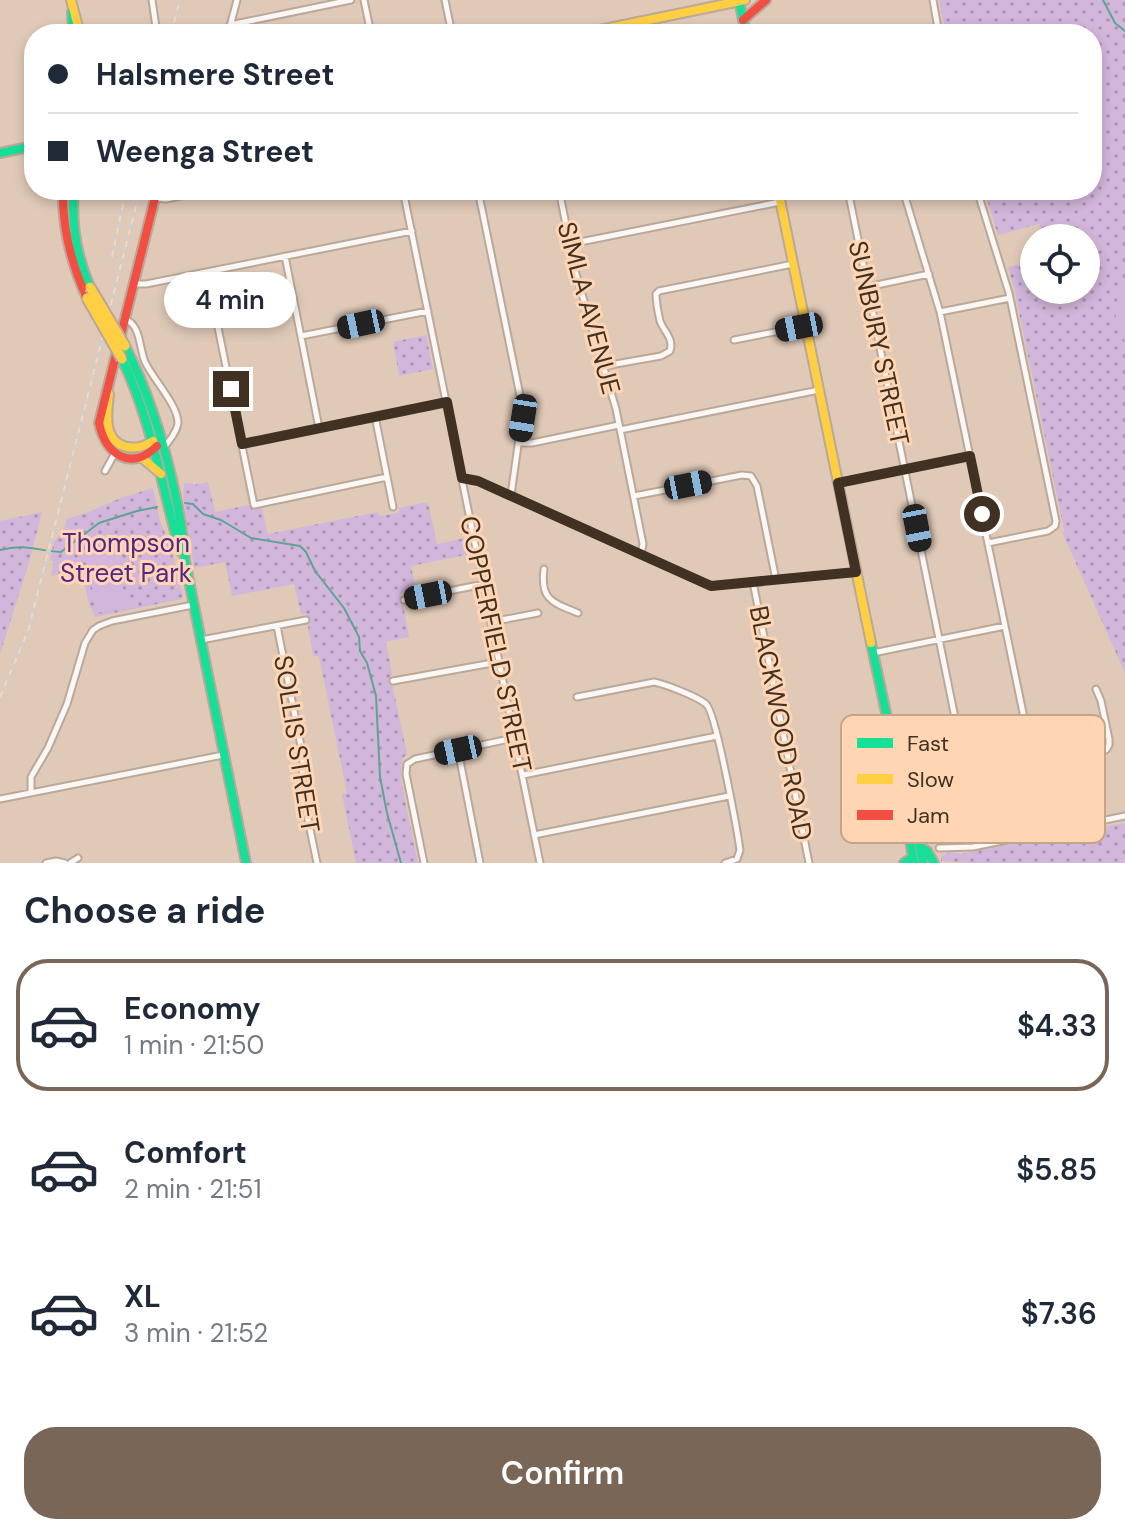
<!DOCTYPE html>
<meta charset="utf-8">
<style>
:root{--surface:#fff;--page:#f6f6f7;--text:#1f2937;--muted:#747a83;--line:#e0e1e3;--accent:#796657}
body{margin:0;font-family:"DM Sans",sans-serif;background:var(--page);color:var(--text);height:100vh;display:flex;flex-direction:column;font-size:30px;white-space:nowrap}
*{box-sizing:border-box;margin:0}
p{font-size:26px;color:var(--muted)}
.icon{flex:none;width:44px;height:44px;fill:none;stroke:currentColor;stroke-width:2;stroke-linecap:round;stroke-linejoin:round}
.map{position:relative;height:863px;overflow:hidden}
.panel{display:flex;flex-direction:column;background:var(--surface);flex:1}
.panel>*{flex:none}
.top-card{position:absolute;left:24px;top:24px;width:1078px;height:176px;border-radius:32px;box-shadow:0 4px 12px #0003;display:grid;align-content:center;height:176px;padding:0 24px;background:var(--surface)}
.controls{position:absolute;left:1020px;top:224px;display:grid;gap:16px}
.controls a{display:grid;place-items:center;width:80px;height:80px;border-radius:50%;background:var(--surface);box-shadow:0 4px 12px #0003;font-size:40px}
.end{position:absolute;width:36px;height:36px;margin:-18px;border:10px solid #413123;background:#fff;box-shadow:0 0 0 4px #fff}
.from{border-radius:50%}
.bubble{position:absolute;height:56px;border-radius:28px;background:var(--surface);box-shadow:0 4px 12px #0003;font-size:26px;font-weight:600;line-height:56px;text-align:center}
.car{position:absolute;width:24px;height:48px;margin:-24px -12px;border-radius:10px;box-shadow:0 0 6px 2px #0007;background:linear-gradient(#222 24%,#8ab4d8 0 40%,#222 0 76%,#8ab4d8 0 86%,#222 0)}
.top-card b{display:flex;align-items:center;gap:28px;height:76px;font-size:30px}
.top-card b+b{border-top:2px solid var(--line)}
.top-card i{width:20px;height:20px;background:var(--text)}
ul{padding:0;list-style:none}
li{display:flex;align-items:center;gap:24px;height:132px;margin:0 16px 12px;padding:0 8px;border:4px solid transparent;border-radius:32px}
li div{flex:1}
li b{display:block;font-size:30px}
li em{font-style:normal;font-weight:600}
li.current{border-color:var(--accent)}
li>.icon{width:72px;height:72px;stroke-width:1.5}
h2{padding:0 24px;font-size:36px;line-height:96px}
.cta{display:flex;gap:16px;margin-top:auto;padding:16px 24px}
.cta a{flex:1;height:92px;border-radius:32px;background:var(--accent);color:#fff;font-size:32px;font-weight:600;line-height:92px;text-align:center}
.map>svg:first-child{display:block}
.park{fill:url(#park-dots)}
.garden{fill:#d2b6db}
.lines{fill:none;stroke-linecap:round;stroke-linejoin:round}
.stream{stroke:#5ea494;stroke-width:2}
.street-casing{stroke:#baa89a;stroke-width:9}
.fast-casing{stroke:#baa89a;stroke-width:12}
.slow-casing{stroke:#baa89a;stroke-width:12}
.jam-casing{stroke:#baa89a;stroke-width:12}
.street{stroke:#faf7f4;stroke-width:5}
.fast{stroke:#16e098;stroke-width:8}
.slow{stroke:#ffcf43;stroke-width:8}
.jam{stroke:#f24e42;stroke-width:8}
.rail-casing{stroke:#d3ccc7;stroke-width:5}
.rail{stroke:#ffd5b3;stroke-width:2;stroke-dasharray:6;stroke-linecap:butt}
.slow-bridge-casing{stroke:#bca49e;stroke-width:13;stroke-linecap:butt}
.slow-bridge{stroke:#ffcf43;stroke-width:9}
.route{stroke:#413123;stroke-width:10}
.labels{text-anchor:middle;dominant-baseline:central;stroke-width:6;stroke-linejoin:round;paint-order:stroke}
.street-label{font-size:26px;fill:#413123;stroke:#ffd5b3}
.park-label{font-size:26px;fill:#542687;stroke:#ffd5b3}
.key{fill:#ffd5b3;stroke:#c6a488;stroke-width:2}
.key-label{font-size:22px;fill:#413123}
</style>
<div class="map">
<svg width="1125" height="863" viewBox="0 0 1125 863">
<defs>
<pattern id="park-dots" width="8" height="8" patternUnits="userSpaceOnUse" patternTransform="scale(2)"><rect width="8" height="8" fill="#d2b6db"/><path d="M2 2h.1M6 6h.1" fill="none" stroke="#ac95b1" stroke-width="1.8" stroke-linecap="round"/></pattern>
</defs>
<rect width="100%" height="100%" fill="#e0c9b7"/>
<path class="park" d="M939,0H1125V673L1063,534L1064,530L1014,288L1008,267L1034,261V290H1086V238H1043L1039,224L998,235L984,190H1092V34H946Z
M426,335L433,369L399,376L393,342Z
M208,482L215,512L249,505L254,510L262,508L268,534L378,512L380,516L399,513V508L428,502L437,544L465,538L470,554L411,566L416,590L401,593L409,637L386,642L392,674L391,679L407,754L402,759L401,780L418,863H356L342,794L347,793L319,656H313L306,614H301L294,584L232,596L225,562L194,568L183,496L184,483H192L194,485Z
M153,488L160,521L171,548L183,596L181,599L95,617L88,600L82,570L51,576L54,562L50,560L54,542L64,529L67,519L86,513L121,498Z
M42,512L29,563L0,654V521Z
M1125,823V863H977L941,861V856L951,852L961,854Z"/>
<path class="garden" d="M1125,282V341C1112,319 1113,304 1125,282Z
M114,544L120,574L90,579L84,550Z
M121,577L127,607L97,613L91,583Z"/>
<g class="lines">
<path class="stream" d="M1103,0L1115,23L1125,31
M185,503L193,504L203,514L221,520L251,538L300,546L306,552L315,571L344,608L359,637L360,651L367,663L376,696L380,777L387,813L401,863
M0,550C26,543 37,551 61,552L99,523L137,511L157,507"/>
<defs>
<path id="street" d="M152,0L157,34
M364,0L371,34
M445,0L452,34
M933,0L939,34
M230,25L351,0
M228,34L237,0
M910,34L938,28
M403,190L540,863
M478,190L523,410L511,495
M559,190L576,274L616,409L643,544L641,554
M848,190L965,767L971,776
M903,190L940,312L1034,766
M977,190L1009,293L1056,521L1055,526L1048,531L988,543
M156,198L166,199L211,190
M570,244L780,202
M285,256L319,428
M207,273L254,505L387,477
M133,284H146L412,231
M867,287L929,274
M940,312L1010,298
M125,319C141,325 139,348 145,362C153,379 178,405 178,423C177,432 171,438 166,445
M301,336L428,311
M734,340L805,326
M604,366L661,356L670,351C674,338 664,332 660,321C658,312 656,303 656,294L659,291L793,264
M375,416L393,507
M620,430L819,390
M519,443H532L619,425
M242,444L447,402
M105,471L115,453
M462,478L478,481L711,586L856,572
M838,483L970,456
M634,496L742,475L751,476L757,486L776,580
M544,569C540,600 552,602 578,613
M753,582L809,863
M404,600L484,584
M491,622L538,613
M277,626L303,756L302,790L317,863
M201,640L306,620
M873,653L1005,626
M393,681L498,662
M577,697L654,682C665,684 698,697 706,704C716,712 737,830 740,850L737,859L725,863
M458,750L480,863
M1012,770L1026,837
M523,775L717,736
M962,787L971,776L979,777L1106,750L1109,745V739L1101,701L1096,689
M31,793V777L48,748L67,704L85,643L93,630L99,626L112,621L193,605
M0,799L223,755
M534,835L729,796
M939,848L973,847L1125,816
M46,863L56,861L65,863
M70,863L78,858
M424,863L406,774L407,764L415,759L514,738"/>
<path id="fast" d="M739,0L746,34
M72,12L73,34
M0,153L34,146
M74,190C71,225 76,255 90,287
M125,346C149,393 164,442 175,493C180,516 184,538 185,561L246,863
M122,359C151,420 162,486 180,551
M871,643L907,810L908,829L914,863
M909,814L917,831L923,863
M920,847L927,851L934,863
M904,863L913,857"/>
<path id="slow" d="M71,0L80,34
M580,34L745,0
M778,190L871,643
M109,394C108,404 106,416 108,426C112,450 136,452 153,441
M141,457L161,474"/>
<path id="jam" d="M743,20L766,0
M63,190C62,229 71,263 87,298
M157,190L99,423C106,455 131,472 157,446"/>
</defs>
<use href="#street" class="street-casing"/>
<use href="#fast" class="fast-casing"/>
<use href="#slow" class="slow-casing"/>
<use href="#jam" class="jam-casing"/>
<use href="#street" class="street"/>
<use href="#fast" class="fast"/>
<use href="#slow" class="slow"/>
<use href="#jam" class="jam"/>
<defs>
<path id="rail" d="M171,34L180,0
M112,257L126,190
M0,697L28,631L140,190"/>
</defs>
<use href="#rail" class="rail-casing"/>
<use href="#rail" class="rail"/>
<defs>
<path id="slow-bridge" d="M90,287L125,346
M87,298L122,359"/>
</defs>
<use href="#slow-bridge" class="slow-bridge-casing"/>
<use href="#slow-bridge" class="slow-bridge"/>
</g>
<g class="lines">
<path class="route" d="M231,389L242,444L447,402L462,478L478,481L711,586L856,572L838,483L970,456L982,514"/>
</g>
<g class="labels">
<g class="street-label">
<text transform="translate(589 308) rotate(75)">SIMLA AVENUE</text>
<text transform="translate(879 343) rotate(78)">SUNBURY STREET</text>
<text transform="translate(496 644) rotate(78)">COPPERFIELD STREET</text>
<text transform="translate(781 723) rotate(79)">BLACKWOOD ROAD</text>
<text transform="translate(297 744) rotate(81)">SOLLIS STREET</text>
</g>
<g class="park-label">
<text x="126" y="543">Thompson<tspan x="126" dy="30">Street Park</tspan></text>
</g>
</g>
<rect x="841" y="715" width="264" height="128" rx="12" class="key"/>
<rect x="857" y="738" width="36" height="10" fill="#16e098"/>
<rect x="857" y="774" width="36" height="10" fill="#ffcf43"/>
<rect x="857" y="810" width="36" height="10" fill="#f24e42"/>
<g class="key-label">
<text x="907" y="751">Fast</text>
<text x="907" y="787">Slow</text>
<text x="907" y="823">Jam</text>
</g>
</svg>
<div class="controls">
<a><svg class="icon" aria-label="locate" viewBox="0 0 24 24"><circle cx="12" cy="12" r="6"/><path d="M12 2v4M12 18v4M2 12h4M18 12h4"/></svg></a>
</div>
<i class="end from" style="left:982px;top:514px"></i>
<i class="end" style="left:231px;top:389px"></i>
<div class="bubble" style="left:164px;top:272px;width:132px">4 min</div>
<i class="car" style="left:361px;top:324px;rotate:258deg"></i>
<i class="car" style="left:799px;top:327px;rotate:259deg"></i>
<i class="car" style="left:523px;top:418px;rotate:189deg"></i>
<i class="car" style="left:688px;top:485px;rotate:79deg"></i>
<i class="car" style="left:917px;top:528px;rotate:169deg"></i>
<i class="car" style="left:428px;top:595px;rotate:259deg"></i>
<i class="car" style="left:458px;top:750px;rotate:258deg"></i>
<div class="top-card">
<b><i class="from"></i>Halsmere Street</b>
<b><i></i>Weenga Street</b>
</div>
</div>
<section class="panel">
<h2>Choose a ride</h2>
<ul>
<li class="current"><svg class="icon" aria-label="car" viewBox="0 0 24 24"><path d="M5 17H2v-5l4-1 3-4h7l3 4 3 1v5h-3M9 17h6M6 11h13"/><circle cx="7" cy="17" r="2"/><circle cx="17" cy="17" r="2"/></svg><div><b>Economy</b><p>1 min · 21:50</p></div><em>$4.33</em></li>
<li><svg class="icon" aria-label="car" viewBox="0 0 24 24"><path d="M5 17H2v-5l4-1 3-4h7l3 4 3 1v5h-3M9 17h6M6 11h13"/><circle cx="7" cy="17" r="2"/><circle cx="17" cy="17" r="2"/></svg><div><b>Comfort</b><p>2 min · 21:51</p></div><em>$5.85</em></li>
<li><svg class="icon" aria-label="car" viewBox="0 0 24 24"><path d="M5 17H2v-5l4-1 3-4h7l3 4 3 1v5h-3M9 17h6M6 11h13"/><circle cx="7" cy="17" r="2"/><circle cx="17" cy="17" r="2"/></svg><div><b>XL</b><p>3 min · 21:52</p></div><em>$7.36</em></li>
</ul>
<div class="cta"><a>Confirm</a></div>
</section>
